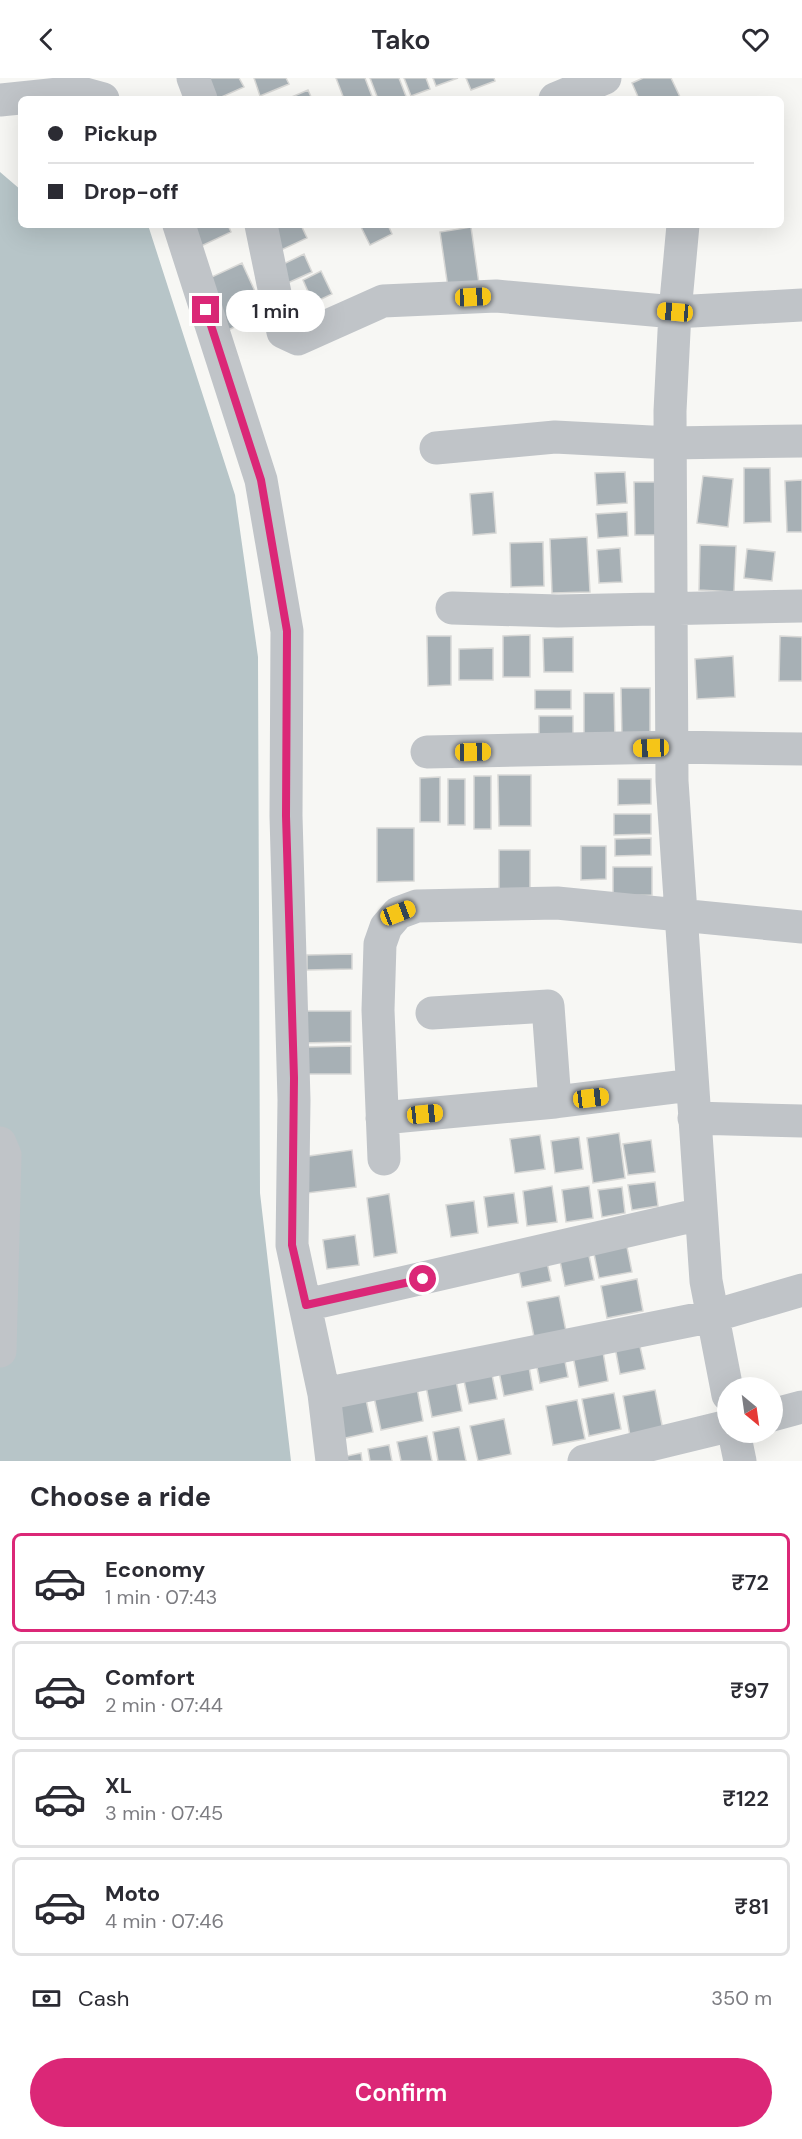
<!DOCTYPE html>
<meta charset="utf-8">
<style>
:root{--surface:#fff;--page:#f7f7f7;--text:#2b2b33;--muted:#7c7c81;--line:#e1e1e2;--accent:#db2777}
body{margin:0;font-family:"DM Sans",sans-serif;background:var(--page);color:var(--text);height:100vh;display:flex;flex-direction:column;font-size:22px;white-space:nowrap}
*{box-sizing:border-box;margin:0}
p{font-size:20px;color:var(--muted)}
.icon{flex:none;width:33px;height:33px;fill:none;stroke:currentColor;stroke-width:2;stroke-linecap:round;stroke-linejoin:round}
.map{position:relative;height:1383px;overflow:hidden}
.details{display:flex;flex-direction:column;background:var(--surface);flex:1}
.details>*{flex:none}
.top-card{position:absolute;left:18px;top:18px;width:766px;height:132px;border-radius:9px;box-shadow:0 6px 24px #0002;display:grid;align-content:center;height:132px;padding:0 30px;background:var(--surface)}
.needle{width:39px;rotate:151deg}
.buttons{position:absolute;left:717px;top:1299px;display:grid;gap:12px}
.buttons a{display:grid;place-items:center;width:66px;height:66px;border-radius:50%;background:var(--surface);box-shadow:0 6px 24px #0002;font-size:30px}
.end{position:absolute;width:27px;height:27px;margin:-14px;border:8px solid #db2777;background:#fff;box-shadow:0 0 0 3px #fff}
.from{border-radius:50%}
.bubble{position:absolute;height:42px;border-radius:21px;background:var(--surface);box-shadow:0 6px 24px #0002;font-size:20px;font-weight:600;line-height:42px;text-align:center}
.car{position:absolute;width:18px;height:36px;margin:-18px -9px;border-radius:8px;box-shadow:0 0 4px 2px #0007;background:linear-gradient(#f5c518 24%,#345 0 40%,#f5c518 0 76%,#345 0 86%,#f5c518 0)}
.top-card b{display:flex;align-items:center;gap:21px;height:57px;font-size:22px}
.top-card b+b{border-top:2px solid var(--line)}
.top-card i{width:15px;height:15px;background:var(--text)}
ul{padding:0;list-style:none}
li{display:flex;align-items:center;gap:18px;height:99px;margin:0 12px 9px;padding:0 18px;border:3px solid var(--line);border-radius:9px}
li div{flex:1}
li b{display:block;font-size:22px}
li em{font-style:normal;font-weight:600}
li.active{border-color:var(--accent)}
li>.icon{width:54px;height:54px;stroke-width:1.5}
h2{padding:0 30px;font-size:27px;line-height:72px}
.pay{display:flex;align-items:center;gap:15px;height:66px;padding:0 30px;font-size:22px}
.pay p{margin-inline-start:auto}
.cta{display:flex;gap:12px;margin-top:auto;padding:12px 30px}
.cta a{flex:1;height:69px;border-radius:36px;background:var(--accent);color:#fff;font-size:24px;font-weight:600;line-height:69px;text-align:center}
header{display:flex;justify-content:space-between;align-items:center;height:78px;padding:0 30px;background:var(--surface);font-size:27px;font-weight:600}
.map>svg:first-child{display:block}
.water{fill:#b7c5c8}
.building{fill:#a7b0b5;stroke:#d8d8d6;stroke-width:1.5}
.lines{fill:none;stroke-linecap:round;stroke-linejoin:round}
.minor{stroke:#c0c4c8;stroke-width:33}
.route{stroke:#db2777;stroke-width:8}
</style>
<header><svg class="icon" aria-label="back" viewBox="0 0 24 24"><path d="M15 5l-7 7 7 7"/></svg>Tako<svg class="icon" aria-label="heart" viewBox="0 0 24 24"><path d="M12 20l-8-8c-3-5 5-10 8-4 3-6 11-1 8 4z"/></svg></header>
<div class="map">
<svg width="802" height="1383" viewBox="0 0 802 1383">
<rect width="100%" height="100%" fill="#f7f7f4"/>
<path class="water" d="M0,94L21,112V147H148L235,417L258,579L260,1115L291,1383H0Z"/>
<path class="building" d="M200,0H239L244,9L217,21H210Z
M254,0H286L289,6L260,18Z
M336,0H365L373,21H344Z
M370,0H399L407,21H378Z
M404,0H426L430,11L411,18Z
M433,0H458L436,8Z
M466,0H494L495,3L471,12Z
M643,0H671L681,21H639L632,5Z
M308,12L312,21H287Z
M187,147H228L231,154L197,170Z
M268,147H301L307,160L266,179Z
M360,147H388L392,156L370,167Z
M471,149L482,227L451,231L440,154Z
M304,176L312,194L281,208L273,191Z
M242,185L265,235L226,253L203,203Z
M321,193L332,216L313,225L303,202Z
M744,390H770L771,444L744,445Z
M625,394L627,425L597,427L595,395Z
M703,398L733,401L728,449L697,445Z
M802,402V454H787L785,403Z
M634,404H665V457H635Z
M493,414L496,455L473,457L470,416Z
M627,434L628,458L598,460L596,436Z
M587,459L590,514L552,515L550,461Z
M543,464L544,508L511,509L510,465Z
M700,467L736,468L734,514L699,512Z
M620,470L622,504L599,505L597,472Z
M747,471L775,474L772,503L744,500Z
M530,557V599H503V558Z
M427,558H451V607L428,608Z
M780,558L802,559V603H779Z
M573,559V594H544L543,560Z
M493,570V602H459V571Z
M733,578L735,619L697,621L695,581Z
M621,610H650V661H622Z
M535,612H571V631H535Z
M584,615H614L615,665L584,666Z
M539,638H573V658L539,659Z
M498,697H531V748H499Z
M474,698H491V751H474Z
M440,699V744H420V700Z
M448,701H465V747H448Z
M618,701H651V726L618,727Z
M614,736H651V756L614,757Z
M377,750H414V803L377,804Z
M651,760V777L615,778V761Z
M581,768H606V801L581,802Z
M499,772H530V818H499Z
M613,789H652V817L613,818Z
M352,876V891L307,892V877Z
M301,933H351V964L301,965Z
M351,968V996H305L304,969Z
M619,1055L625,1100L593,1105L587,1060Z
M540,1057L545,1091L515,1095L510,1061Z
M579,1059L583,1091L555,1095L551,1063Z
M651,1062L655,1094L628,1097L623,1066Z
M352,1072L356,1109L307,1115L302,1079Z
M655,1104L658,1128L632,1132L628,1107Z
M552,1108L557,1144L527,1148L523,1113Z
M589,1108L593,1140L566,1144L562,1112Z
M622,1109L625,1135L602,1139L598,1112Z
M514,1115L518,1145L488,1149L484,1119Z
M389,1116L397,1175L374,1179L367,1120Z
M474,1123L478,1155L451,1159L446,1127Z
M355,1157L359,1187L327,1191L323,1162Z
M626,1164L632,1194L599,1200L593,1171Z
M588,1173L594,1202L565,1208L559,1178Z
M546,1179L551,1203L522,1209L517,1184Z
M637,1201L643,1233L607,1240L601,1208Z
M559,1218L566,1253L534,1259L527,1224Z
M639,1264L645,1291L620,1296L615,1269Z
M602,1268L608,1303L579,1309L572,1273Z
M563,1273L568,1299L540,1305L535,1279Z
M528,1283L533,1312L504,1318L498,1289Z
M491,1292L497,1321L469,1326L463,1298Z
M455,1297L462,1333L432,1339L425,1303Z
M417,1310L423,1343L381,1352L374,1319Z
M364,1312L373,1354L341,1361L332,1319Z
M655,1312L663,1352L630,1358L623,1318Z
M614,1315L621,1351L589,1358L582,1321Z
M577,1322L585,1361L553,1367L546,1328Z
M504,1341L511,1376L478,1383L470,1348Z
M459,1349L466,1383H438L433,1354Z
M427,1358L432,1383H401L397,1364Z
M389,1367L392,1383H370L368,1371Z
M361,1375L362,1383H338V1380Z"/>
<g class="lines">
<path class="minor" d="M193,0L201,21
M555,21L605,0
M0,22L78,14L103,21
M179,147L261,402L287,553L286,738L294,1022L292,1167L324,1316L713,1238L802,1212
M261,147L283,254L298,261L383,223L496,218L675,234L683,147
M436,370L555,359L670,365L802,363
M452,530L558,533L802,528
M427,674L672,669L802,671
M432,935L548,928L555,1024
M382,1040L555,1024L692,1007
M694,1040L802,1043
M0,1065L5,1077L0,1273
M384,1081L378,932L380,866L386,849L398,835L417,828L557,825L802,849
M306,1227L701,1136
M324,1316L332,1383
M728,1317L706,1203L672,703L670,333L675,234L802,227
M772,1337L802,1329
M734,1354L740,1383
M584,1383L728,1348"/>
</g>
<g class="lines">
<path class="route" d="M206,232L261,402L287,553L286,738L294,1000L292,1167L306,1227L423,1201"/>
</g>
</svg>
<div class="buttons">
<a><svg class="needle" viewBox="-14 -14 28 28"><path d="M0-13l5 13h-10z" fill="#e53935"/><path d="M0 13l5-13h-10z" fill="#7c7c81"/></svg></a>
</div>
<i class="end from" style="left:423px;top:1201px"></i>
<i class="end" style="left:206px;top:232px"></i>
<div class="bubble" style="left:226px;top:212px;width:99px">1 min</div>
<i class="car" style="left:473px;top:219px;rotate:87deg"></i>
<i class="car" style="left:675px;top:234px;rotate:275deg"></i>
<i class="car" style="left:651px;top:670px;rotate:268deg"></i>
<i class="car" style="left:473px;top:674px;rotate:89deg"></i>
<i class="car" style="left:398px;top:835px;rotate:69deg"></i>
<i class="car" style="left:591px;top:1020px;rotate:83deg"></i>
<i class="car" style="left:425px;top:1036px;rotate:84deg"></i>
<div class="top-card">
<b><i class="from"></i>Pickup</b>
<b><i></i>Drop-off</b>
</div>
</div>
<section class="details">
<h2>Choose a ride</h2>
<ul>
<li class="active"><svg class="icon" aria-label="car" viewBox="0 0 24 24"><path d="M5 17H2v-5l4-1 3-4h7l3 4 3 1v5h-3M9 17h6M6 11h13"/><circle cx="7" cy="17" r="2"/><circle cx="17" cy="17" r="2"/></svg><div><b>Economy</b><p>1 min · 07:43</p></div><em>₹72</em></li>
<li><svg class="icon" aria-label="car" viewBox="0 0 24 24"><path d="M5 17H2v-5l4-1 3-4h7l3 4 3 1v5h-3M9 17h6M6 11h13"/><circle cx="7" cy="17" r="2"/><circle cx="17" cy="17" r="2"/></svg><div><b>Comfort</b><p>2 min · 07:44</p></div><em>₹97</em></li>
<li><svg class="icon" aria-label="car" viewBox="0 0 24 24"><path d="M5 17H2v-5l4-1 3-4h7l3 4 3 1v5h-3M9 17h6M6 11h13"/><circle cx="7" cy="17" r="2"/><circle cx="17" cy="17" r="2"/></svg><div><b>XL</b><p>3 min · 07:45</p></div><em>₹122</em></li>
<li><svg class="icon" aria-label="car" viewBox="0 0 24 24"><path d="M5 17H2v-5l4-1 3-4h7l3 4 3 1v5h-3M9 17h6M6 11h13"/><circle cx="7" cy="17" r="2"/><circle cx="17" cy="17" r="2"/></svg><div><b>Moto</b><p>4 min · 07:46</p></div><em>₹81</em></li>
</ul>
<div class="pay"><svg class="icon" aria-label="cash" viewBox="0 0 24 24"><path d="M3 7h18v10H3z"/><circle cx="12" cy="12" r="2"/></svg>Cash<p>350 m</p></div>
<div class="cta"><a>Confirm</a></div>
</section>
